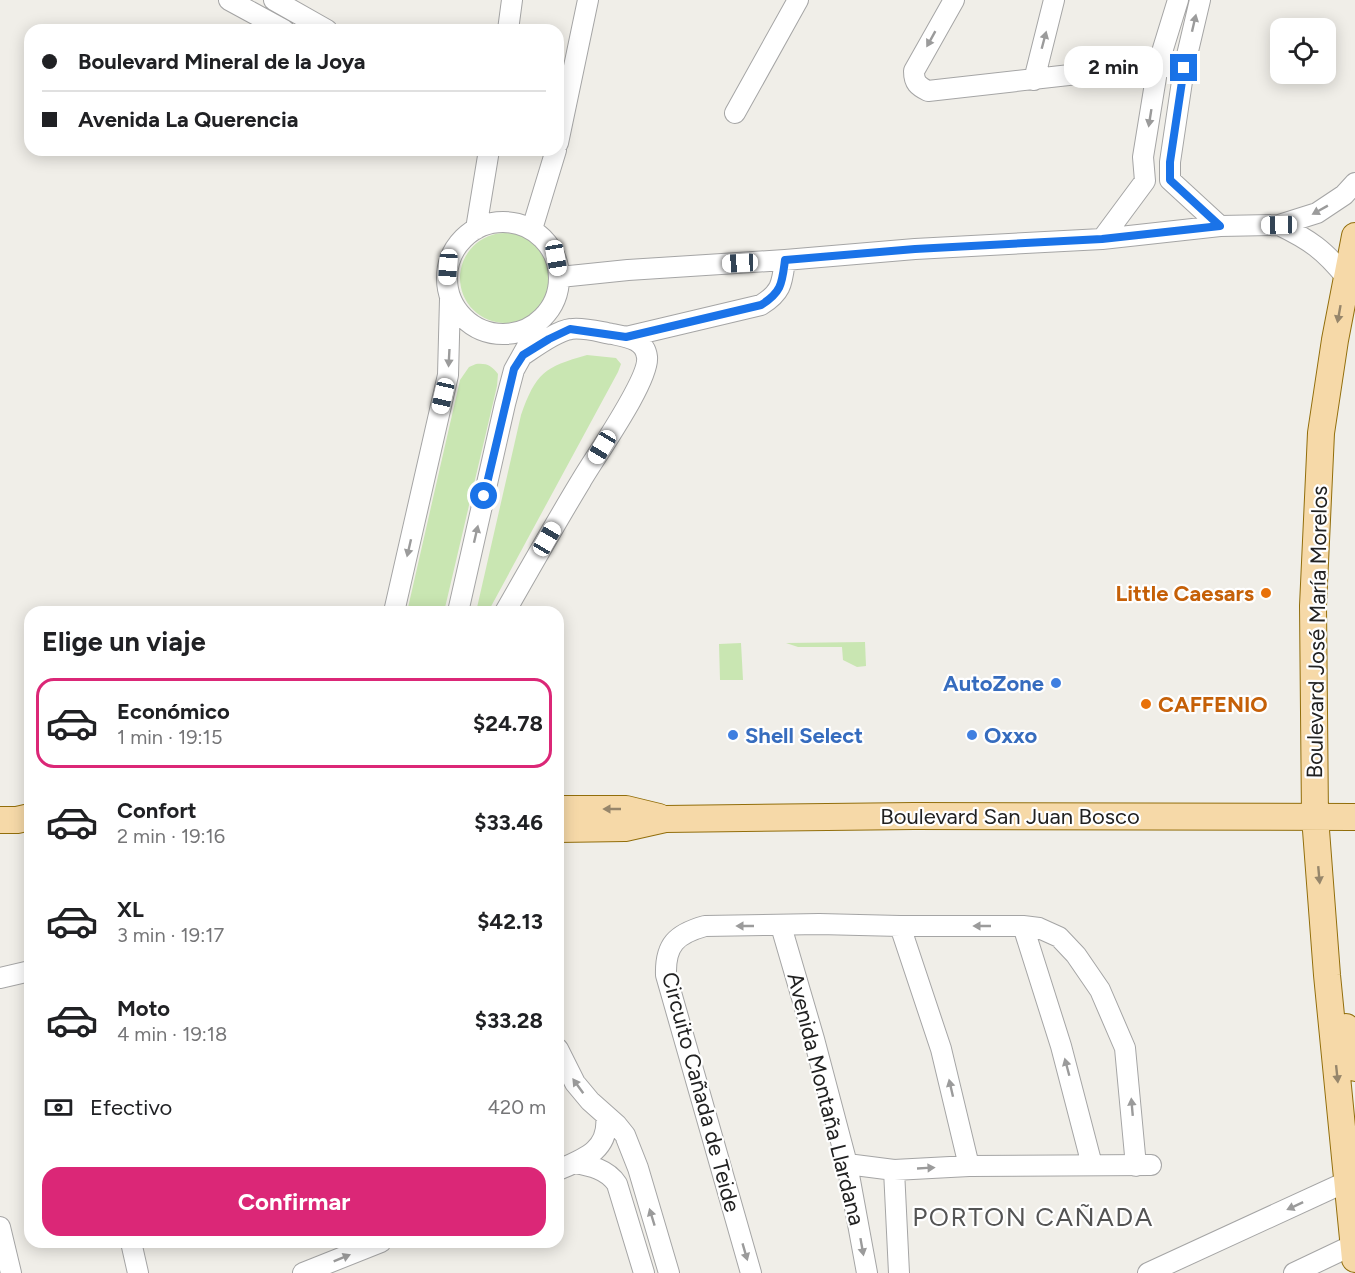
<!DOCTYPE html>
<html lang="es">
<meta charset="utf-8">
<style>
:root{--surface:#fff;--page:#f2f2f2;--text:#202124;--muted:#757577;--line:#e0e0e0;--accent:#db2777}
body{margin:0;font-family:Figtree,sans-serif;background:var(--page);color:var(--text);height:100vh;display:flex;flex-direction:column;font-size:22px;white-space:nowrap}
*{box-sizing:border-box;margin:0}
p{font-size:20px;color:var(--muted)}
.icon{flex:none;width:33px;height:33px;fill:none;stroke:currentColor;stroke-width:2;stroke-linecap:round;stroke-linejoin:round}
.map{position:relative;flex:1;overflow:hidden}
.sheet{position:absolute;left:24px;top:606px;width:540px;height:642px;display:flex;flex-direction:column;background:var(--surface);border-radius:18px;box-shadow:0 3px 15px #0003}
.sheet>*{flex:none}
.top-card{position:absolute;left:24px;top:24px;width:540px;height:132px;border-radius:18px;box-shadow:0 3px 15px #0003;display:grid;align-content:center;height:132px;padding:0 18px;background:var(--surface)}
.controls{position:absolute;left:1270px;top:18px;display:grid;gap:12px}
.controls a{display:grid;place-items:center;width:66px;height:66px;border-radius:12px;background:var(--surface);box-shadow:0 3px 15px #0003;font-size:30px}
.end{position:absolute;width:27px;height:27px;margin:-14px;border:8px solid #1a73e8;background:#fff;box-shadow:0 0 0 3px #fff}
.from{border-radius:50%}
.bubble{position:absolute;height:42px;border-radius:18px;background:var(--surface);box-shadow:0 3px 15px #0003;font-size:20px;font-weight:700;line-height:42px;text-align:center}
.car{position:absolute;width:18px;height:36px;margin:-18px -9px;border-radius:8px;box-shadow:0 0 4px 2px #0007;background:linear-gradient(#fff 24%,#345 0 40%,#fff 0 76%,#345 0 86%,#fff 0)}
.top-card b{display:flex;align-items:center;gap:21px;height:57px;font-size:22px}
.top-card b+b{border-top:2px solid var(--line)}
.top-card i{width:15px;height:15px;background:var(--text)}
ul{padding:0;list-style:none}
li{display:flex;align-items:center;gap:18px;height:90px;margin:0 12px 9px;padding:0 6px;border:3px solid transparent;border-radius:18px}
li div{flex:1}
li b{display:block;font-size:22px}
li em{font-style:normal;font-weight:700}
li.selected{border-color:var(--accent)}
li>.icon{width:54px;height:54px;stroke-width:1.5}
h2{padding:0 18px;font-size:27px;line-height:72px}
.pay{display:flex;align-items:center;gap:15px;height:66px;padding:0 18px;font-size:22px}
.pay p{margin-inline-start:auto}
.button{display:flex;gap:12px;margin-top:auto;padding:12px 18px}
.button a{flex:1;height:69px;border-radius:18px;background:var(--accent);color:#fff;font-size:24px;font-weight:700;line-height:69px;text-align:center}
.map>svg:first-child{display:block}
.grass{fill:#c9e6b2}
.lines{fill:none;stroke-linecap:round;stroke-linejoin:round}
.minor-casing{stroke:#a5a5a5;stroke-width:22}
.major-casing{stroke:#926e0b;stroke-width:28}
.minor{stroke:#fff;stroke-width:20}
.major{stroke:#f6d9a8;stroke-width:26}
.oneway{fill:#9b9b9b}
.oneway2{fill:#96866b}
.route{stroke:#1a73e8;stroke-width:8}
.food-dot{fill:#e8710a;stroke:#fff;stroke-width:2}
.shop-dot{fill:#3f7fe0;stroke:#fff;stroke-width:2}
.labels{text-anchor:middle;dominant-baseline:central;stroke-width:4.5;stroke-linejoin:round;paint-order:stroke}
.food-label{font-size:22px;font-weight:bold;fill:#c56008;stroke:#fff;text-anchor:end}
.street-label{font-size:22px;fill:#212121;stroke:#fff}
.shop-label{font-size:22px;font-weight:bold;fill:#366cbe;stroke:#fff;text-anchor:start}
.quarter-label{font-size:26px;letter-spacing:1.5px;fill:#545454;stroke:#fff}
</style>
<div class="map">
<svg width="1355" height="1273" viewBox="0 0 1355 1273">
<rect width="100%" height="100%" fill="#f0eee8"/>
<path class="grass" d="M460 278a45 45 0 1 1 90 0a45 45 0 1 1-90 0Z
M587,355L616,358L621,364L618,372L488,612H476L521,415C536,373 544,367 587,355Z
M476,364C487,363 492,366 498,374L497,386L444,612H407L460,380L469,367Z
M865,642L866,666L857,667L843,660L842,647H798L786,643Z
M741,643L743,680H720L719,644Z"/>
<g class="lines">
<defs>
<path id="minor" d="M229,0L284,30
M274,0L327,30
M954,0L914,71C914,83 918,86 928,91L1158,65L1184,68
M1200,0L1184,68L1170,162V180L1220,226
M508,30L512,0
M1034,80L1054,0
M735,113L798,0
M558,143L588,0
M447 278a56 56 0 1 1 112 0a56 56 0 1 1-112 0Z
M1279,225C1310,240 1324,250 1346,277
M476,229L489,150
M532,229L556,150
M1102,239L1145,181L1143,157L1158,65L1178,0
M560,277L628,270L785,260L915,249L1102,239L1220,226L1279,225L1317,213L1344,195L1355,183
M626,337L761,305C782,292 782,283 785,260
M394,612L448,375L450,299
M458,612L505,404L514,370L529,343
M505,612C530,568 555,524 581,481C594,458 650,380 647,357C645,339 626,337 612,334C600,332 583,327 571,329C556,331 535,347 523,355
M781,926L814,1039L847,1164L867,1273
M900,926L941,1049L969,1166
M1023,926L1061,1046L1092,1165
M0,978L30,971
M558,1049L575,1083L590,1101L617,1125L625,1135L638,1168L669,1273
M574,1163C591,1166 607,1169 617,1184L644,1273
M847,1164L894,1170L969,1166L1151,1165
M558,1170C584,1159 610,1150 606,1116
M894,1170L899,1273
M0,1227L11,1273
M131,1242L138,1273
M303,1273L381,1242
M751,1273L666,975C665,945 676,934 705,926L819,924L900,926H1023L1039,928L1059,937L1076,955L1100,990L1125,1048L1136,1166
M1148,1273L1348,1181
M1294,1273L1353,1245"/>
<path id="major" d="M1355,236L1335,340L1321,433L1313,606L1315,817L1327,975L1355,1259
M558,809H626L659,817
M0,820H17L30,817
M558,829L625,828L665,819L914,816L1355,817
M1346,1027L1351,1036L1355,1068"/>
</defs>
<use href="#minor" class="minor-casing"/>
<use href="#major" class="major-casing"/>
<use href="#minor" class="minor"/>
<use href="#major" class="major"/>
</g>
<defs><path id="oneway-solid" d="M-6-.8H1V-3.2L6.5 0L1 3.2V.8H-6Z" transform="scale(1.5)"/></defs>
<g class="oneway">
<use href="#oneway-solid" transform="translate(1194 23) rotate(-77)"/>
<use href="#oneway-solid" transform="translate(931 39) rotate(119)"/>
<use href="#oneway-solid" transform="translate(1044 40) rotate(-75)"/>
<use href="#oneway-solid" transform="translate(1150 118) rotate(99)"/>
<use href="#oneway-solid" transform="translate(1320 210) rotate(151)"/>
<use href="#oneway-solid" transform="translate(449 358) rotate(93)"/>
<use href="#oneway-solid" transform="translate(476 534) rotate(-77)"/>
<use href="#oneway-solid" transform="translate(409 548) rotate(103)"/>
<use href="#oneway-solid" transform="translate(745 926) rotate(180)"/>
<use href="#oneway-solid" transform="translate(982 926) rotate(180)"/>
<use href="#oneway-solid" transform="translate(1067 1067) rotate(-105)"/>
<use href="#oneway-solid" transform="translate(578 1086) rotate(-126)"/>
<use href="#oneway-solid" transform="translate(951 1088) rotate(-103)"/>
<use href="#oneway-solid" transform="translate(1132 1107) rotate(-95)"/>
<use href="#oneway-solid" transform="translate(926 1168) rotate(-3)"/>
<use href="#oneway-solid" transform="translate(1295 1206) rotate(155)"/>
<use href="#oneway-solid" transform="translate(652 1217) rotate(-107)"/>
<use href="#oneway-solid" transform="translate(862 1247) rotate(80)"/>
<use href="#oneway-solid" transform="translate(745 1252) rotate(74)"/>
<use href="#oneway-solid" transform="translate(342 1258) rotate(-22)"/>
</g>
<g class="oneway2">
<use href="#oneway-solid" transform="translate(1339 314) rotate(100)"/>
<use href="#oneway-solid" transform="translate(612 809) rotate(180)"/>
<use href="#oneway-solid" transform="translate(1319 875) rotate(85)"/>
<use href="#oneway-solid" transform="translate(1337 1074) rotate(84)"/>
</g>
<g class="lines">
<path class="route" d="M484,496L514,369L523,355L549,339L570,329L626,337L761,305C782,292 782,283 785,260L915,249L1102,239L1220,226L1170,180V162L1184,68"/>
</g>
<g class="food-dot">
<circle cx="1266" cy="593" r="6"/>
<circle cx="1146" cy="704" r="6"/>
</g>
<g class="shop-dot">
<circle cx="1056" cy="683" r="6"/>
<circle cx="733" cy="735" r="6"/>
<circle cx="972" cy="735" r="6"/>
</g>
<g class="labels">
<g class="food-label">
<text x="1254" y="593">Little Caesars</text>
<text x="1158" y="704" text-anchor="start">CAFFENIO</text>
</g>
<g class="street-label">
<text transform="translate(1317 632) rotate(-89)">Boulevard José María Morelos</text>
<text x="1010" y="816">Boulevard San Juan Bosco</text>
<text transform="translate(701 1092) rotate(75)">Circuito Cañada de Teide</text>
<text transform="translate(826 1099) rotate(76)">Avenida Montaña Llardana</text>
</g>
<g class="shop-label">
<text x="1044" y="683" text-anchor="end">AutoZone</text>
<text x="745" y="735">Shell Select</text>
<text x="984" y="735">Oxxo</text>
</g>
<g class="quarter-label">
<text x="1033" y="1217">PORTON CAÑADA</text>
</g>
</g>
</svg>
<div class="controls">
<a><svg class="icon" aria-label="locate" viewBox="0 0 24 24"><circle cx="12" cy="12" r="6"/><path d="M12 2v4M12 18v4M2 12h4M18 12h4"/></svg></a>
</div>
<i class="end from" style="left:484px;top:496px"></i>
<i class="end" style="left:1184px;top:68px"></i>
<div class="bubble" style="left:1064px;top:46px;width:99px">2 min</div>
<i class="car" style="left:1279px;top:225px;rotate:269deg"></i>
<i class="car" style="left:556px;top:258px;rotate:170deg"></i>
<i class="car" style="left:740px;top:263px;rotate:267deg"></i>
<i class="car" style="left:448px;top:267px;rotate:184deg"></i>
<i class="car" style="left:443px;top:396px;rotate:193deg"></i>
<i class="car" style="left:602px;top:447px;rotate:211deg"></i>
<i class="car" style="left:547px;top:539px;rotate:30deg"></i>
<div class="top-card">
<b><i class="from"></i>Boulevard Mineral de la Joya</b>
<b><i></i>Avenida La Querencia</b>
</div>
<section class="sheet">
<h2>Elige un viaje</h2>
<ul>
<li class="selected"><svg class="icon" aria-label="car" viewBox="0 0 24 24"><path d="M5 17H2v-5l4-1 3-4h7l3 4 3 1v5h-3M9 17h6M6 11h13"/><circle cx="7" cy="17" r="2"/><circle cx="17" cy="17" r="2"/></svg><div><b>Económico</b><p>1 min · 19:15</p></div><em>$24.78</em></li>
<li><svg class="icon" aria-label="car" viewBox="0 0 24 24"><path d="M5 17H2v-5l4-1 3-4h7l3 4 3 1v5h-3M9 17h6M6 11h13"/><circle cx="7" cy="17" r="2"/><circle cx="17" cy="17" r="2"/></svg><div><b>Confort</b><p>2 min · 19:16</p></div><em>$33.46</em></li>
<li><svg class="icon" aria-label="car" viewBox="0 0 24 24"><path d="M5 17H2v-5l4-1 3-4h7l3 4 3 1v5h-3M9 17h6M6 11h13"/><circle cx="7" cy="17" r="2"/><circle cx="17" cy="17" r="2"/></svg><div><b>XL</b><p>3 min · 19:17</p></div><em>$42.13</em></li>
<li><svg class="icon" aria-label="car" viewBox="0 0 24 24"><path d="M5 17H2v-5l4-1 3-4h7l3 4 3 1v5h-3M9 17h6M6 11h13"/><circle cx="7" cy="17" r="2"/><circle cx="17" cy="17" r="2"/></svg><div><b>Moto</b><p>4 min · 19:18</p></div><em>$33.28</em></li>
</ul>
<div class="pay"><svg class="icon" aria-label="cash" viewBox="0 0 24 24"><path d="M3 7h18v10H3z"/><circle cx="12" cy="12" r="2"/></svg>Efectivo<p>420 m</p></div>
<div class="button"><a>Confirmar</a></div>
</section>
</div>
